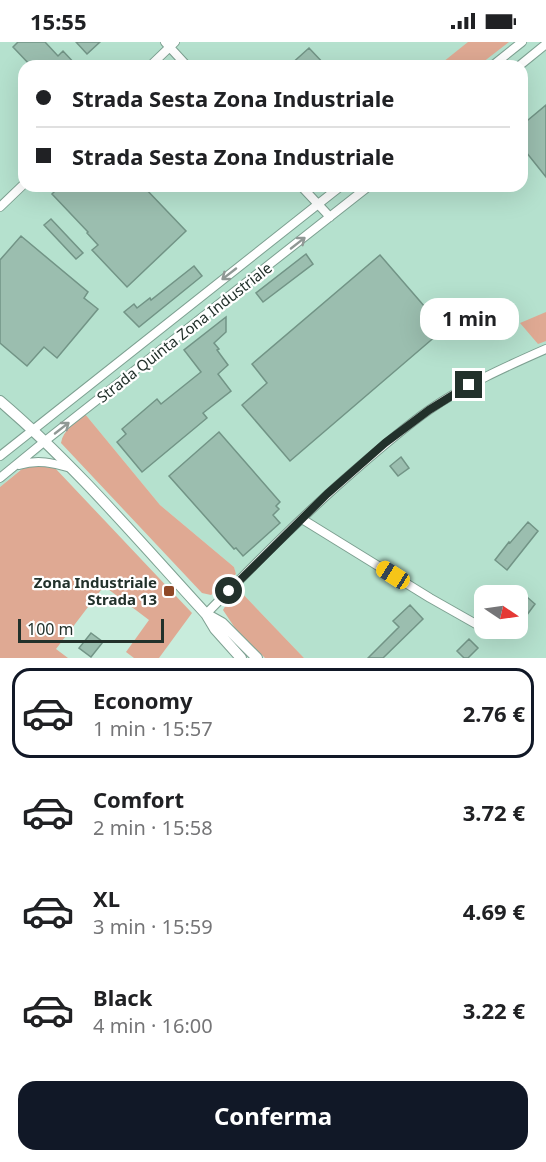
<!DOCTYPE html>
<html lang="it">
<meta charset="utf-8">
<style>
:root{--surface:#fff;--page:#f2f2f2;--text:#202124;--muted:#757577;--line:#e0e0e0;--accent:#111827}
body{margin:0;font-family:"Noto Sans",sans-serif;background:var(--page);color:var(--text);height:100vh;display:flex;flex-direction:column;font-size:22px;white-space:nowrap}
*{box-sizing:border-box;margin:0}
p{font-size:20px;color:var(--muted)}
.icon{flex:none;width:33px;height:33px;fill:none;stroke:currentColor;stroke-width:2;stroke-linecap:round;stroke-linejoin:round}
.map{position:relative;height:616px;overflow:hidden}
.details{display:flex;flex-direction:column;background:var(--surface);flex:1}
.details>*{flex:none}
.hud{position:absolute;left:18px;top:18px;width:510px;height:132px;border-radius:18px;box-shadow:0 6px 24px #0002;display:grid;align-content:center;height:132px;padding:0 18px;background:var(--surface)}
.needle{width:39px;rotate:103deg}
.controls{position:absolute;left:474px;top:543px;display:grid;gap:12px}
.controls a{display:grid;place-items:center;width:54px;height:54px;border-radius:12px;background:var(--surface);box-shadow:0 6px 24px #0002;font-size:30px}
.scale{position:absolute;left:18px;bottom:15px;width:146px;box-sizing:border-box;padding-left:6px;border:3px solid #22312b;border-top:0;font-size:16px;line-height:21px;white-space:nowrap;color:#22312b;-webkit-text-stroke:4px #fff;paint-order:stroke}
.end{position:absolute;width:27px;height:27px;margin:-14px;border:8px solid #22312b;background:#fff;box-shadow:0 0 0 3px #fff}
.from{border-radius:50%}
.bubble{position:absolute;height:42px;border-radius:18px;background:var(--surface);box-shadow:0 6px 24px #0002;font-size:20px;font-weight:700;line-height:42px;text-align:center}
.car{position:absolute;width:18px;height:36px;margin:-18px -9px;border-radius:8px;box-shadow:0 0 4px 2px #0007;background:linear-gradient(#f5c518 24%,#345 0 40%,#f5c518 0 76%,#345 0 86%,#f5c518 0)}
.hud b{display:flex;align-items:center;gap:21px;height:57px;font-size:22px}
.hud b+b{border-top:2px solid var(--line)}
.hud i{width:15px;height:15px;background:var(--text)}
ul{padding:10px 0 0;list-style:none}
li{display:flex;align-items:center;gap:18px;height:90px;margin:0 12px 9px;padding:0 6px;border:3px solid transparent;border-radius:18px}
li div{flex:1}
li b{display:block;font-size:22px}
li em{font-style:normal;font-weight:700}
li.active{border-color:var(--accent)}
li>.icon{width:54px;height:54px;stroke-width:1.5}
.cta{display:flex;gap:12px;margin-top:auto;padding:12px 18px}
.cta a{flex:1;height:69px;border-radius:18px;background:var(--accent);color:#fff;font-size:24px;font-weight:700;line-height:69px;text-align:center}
.status{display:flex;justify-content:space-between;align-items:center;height:42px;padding:0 30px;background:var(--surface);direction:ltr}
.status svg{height:16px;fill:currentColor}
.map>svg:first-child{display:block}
.built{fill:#b5e1ce;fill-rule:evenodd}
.green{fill:#dfa993}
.building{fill:#9bbeaf;stroke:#729486;stroke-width:1.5}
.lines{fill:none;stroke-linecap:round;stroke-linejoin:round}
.minor-casing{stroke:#7da091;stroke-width:10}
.secondary-casing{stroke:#7da091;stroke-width:12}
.minor{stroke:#fff;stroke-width:8}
.secondary{stroke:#fff;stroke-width:10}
.oneway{stroke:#909895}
.route{stroke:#22312b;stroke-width:8}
.poi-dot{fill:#8f4726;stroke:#fff;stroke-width:2}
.labels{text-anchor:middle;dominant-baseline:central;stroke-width:4.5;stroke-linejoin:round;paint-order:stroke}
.street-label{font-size:15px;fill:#22312b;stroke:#fff}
.poi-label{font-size:15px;font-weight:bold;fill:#22312b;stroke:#fff;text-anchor:end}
</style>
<div class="status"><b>15:55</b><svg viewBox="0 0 49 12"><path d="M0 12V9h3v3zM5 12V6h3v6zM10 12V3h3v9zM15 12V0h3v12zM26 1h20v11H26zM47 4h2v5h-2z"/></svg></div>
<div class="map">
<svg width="546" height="616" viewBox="0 0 546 616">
<rect width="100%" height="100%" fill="#c8ecdc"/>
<path class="built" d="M0,0H546V616H304L240,549L234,525L160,463L85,372L0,445ZM24,24H522V144H24ZM484,554H518V586H484Z"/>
<path class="green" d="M468,0H509L478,24H438Z
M546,270V299L538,302L520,281Z
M85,372L160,463L234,525L236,532L211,553L202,551L61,401C63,388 76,380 85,372Z
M35,424L55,426L192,571L159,616H134L126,610L149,578L104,544L56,607L68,616H0V445L22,427Z
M240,549L304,616H265L235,586L223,568L227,561Z"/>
<path class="building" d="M18,0H45L58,14L63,9L77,24H31L13,5Z
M76,0H100L87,12Z
M309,6L326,24H289Z
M546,63V135L522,105V83Z
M60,144H143L186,189L127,245L92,208L98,203L87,191L88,190L52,152Z
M51,177L83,211L76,217L44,183Z
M21,194L88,250L84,256L98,267L57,316L44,305L27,324L0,301V218Z
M306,212L313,222L263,260L256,251Z
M380,213L444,287L290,419L242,363L267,341L252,322Z
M194,224L202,234L139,285L124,270L134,262L137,266L150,256L151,258Z
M226,275V290L214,301L219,307L217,308L228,323L218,332L231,349L203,371L207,376L142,430L117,400L126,392L122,387L157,357L161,362L201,330L184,308Z
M219,390L280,460L276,464L279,467L273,473L280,481L243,514L236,506L234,507L169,434Z
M401,415L409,426L398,434L390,424Z
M528,480L538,489L507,528L495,518L509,500L510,501Z
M527,555L535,562L518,585V567Z
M410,563L423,577L383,616H368L399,585L393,579Z
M91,591L103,600L91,615L79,606Z
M469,597L478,606L468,616H464L457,609Z"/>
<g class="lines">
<defs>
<path id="minor" d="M165,0L187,24
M150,24L175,0
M492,24L522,0
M519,24L546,2
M301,144L330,175
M0,165L24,142
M0,414L341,144
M19,423C38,417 53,421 71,426
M0,436L45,399L369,144
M302,477L430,556L490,590
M206,572C254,523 302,474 354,429C378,408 402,387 429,368C465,343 505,325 546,307"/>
<path id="secondary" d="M0,359C75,423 139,499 206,572L215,587L241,616
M206,572L222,581L257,616"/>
</defs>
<use href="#minor" class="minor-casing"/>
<use href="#secondary" class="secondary-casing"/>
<use href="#minor" class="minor"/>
<use href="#secondary" class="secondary"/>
</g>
<defs><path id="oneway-shaft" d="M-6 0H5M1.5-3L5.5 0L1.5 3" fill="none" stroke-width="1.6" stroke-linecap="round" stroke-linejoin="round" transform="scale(1.5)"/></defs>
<g class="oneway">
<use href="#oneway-shaft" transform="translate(298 201) rotate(-38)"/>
<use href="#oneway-shaft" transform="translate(229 232) rotate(142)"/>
<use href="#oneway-shaft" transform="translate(62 386) rotate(-38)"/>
</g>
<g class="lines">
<path class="route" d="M229,549L327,452L385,401L429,368L469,343"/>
</g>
<rect class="poi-dot" x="163" y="543" width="12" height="12" rx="3"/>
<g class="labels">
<g class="street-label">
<text transform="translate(184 290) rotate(-38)">Strada Quinta Zona Industriale</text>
</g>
<g class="poi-label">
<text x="157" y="540">Zona Industriale<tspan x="157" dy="17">Strada 13</tspan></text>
</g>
</g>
</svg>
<div class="controls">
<a><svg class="needle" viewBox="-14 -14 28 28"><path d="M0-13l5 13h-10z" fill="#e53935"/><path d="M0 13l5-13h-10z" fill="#757577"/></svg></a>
</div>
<div class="scale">100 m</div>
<i class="end from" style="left:229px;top:549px"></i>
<i class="end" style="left:469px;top:343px"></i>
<div class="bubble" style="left:420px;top:256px;width:99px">1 min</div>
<i class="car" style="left:393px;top:533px;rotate:302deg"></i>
<div class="hud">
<b><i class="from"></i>Strada Sesta Zona Industriale</b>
<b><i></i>Strada Sesta Zona Industriale</b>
</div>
</div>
<section class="details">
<ul>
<li class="active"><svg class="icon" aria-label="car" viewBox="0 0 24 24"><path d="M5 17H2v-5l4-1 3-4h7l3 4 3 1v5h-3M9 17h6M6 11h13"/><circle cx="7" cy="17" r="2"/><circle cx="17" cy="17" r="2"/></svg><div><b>Economy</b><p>1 min · 15:57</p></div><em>2.76 €</em></li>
<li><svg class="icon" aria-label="car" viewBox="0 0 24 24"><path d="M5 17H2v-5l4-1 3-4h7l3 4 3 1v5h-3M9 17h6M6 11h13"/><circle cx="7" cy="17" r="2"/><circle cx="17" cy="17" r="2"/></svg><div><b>Comfort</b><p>2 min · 15:58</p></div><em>3.72 €</em></li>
<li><svg class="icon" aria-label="car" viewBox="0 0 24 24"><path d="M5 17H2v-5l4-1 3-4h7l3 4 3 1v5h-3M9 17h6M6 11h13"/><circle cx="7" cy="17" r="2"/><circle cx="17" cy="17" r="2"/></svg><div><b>XL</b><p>3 min · 15:59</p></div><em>4.69 €</em></li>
<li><svg class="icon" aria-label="car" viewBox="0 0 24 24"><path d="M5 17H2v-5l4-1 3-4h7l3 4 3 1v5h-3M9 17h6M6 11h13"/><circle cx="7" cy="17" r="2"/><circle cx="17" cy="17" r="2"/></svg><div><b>Black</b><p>4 min · 16:00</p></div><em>3.22 €</em></li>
</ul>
<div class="cta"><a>Conferma</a></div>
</section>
